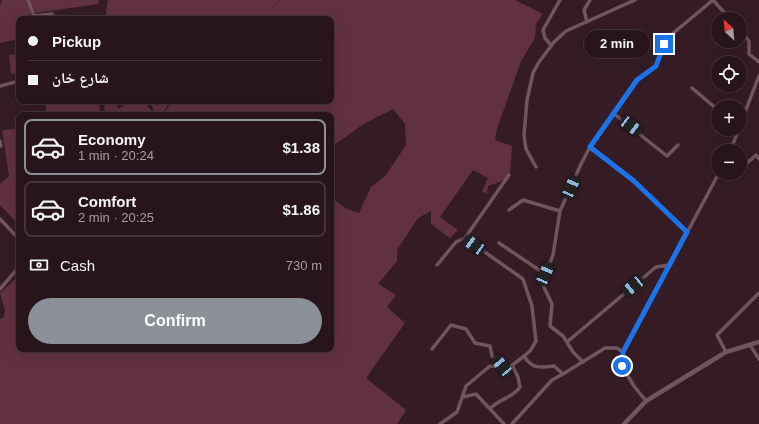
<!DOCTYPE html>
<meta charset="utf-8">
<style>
:root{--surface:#28151b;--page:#342228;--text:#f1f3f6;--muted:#a59fa3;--line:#44343a;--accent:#8c9099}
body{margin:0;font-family:Helvetica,"Noto Naskh Arabic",sans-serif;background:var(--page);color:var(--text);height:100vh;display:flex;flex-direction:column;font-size:15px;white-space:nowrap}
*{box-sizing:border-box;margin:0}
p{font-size:13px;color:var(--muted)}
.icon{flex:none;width:22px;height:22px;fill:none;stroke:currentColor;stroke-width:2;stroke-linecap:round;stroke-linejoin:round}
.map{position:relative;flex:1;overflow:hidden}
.drawer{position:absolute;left:16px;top:112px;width:318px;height:240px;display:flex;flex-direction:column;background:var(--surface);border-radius:8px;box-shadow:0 4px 16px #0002,0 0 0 1px var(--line)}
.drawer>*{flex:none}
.guide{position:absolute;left:16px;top:16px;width:318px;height:88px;border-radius:8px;box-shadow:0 4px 16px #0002,0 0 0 1px var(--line);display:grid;align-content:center;height:88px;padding:0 12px;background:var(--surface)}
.needle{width:26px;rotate:333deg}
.controls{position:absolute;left:711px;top:12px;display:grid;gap:8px}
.controls a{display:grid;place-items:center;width:36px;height:36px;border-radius:50%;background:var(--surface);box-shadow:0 4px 16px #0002,0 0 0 1px var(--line);font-size:20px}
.end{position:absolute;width:18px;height:18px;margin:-9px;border:5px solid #1a73e8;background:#fff;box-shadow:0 0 0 2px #fff}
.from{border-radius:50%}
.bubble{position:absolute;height:28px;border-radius:14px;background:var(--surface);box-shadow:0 4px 16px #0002,0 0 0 1px var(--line);font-size:13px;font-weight:700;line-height:28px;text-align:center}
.car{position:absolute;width:12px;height:24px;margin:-12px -6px;border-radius:5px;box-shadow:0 0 3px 1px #0007;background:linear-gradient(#222 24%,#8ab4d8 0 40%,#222 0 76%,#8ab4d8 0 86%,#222 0)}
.guide b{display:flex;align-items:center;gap:14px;height:38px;font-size:15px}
.guide b+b{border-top:1px solid var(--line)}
.guide i{width:10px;height:10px;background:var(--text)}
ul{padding:7px 0 0;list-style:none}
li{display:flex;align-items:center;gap:12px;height:56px;margin:0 8px 6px;padding:0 4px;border:2px solid var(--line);border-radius:8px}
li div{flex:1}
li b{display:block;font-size:15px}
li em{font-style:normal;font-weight:700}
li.selected{border-color:var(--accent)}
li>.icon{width:36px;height:36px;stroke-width:1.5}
.pay{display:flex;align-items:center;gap:10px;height:44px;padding:0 12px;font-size:15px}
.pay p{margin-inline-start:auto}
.cta{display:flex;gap:8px;margin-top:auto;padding:8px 12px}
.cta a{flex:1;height:46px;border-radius:24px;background:var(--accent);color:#fff;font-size:16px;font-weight:700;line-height:46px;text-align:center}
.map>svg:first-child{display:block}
.green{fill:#613142}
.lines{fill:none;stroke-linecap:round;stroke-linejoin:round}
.minor{stroke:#71545d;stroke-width:3.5}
.tertiary{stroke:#71545d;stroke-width:4.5}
.route{stroke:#1a73e8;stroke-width:5}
</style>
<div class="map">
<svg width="759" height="424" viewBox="0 0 759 424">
<rect width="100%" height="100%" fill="#351c24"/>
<path class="green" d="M2,0H99L98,4L29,14L30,19H19V39L0,43V7Z
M108,0H279L267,13L280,0H515L543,14L536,24L535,38L521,61L497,129L495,140L512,146L510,175L502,181L488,186L487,193L482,192L488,178L473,170L440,217L458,230L450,238L431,224V211L418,218L397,250V261L378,284L396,295L387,307L405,323L366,378L406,410L397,424H0V319L4,317L5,310L0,293L19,276V349H331V198L347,209L359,213L371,187L386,175L406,145L405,124L393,109L365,123L334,145L331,149V115H163L172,101H331V19H105Z
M19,54V73L11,74L9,55Z
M45,101H99L100,115H47Z
M104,101H115L118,109L131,101H143L151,110V115H105Z
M148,101H170L162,115H153V108Z
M19,129V225L0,205V184L9,176L2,130Z"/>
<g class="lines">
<path class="minor" d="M28,0L34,16L52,14L53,19
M713,0L730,19
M587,22L584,10L590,0
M740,30L749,41V54L759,62
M551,45L545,38L543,30L560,0
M0,86L19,81
M692,88L718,110
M613,113L667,156L678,145
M740,125L759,76
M0,141L1,146
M590,147L634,181L687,232
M730,151L739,129
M740,160L746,164L756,155L759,159
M536,167L526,149L524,135L527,100L533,73L539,62L554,42L566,31L635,0
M509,210L523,200L560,211
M0,219L19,239
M465,238L509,175
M499,243L545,274
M437,265L456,242L465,238L523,279L532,306L536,341L530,351L524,356
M0,289L19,267
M567,342L656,267L669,265
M750,345L759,359
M432,349L451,325L466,329L475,343L490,346L492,356L502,366
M726,352L717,335L759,293
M583,362L573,352L563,336L550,326L552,304L542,283L553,255L560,211L581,164L590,147L637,80L656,66L665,44L671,35L713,0
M463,397L476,394L504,424
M646,401L634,386L622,366L623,352L719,173
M490,409C498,399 513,398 520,387L518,377L512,365
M440,424L457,412L466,386L490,366L510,367L524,356C532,369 540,368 554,366L563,374
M512,424L552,380L563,374L605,348H617L623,352"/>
<path class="tertiary" d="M624,424L646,401L726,352L759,342"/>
</g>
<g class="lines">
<path class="route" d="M622,366L623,352L687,232L634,181L590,147L637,80L656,66L664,44"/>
</g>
</svg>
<div class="controls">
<a><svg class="needle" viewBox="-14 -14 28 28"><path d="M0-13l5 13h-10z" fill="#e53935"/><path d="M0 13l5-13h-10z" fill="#a59fa3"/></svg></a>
<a><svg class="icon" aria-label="locate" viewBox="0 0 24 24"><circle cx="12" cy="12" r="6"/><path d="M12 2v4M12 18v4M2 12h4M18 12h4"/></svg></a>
<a>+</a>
<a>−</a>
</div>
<i class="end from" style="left:622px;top:366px"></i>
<i class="end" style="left:664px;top:44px"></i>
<div class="bubble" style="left:584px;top:30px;width:66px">2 min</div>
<i class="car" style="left:631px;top:126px;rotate:127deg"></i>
<i class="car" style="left:571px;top:187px;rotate:23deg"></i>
<i class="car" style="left:474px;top:245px;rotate:305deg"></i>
<i class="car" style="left:545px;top:274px;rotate:23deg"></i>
<i class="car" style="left:633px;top:286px;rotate:231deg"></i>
<i class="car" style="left:502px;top:366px;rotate:320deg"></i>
<div class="guide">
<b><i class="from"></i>Pickup</b>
<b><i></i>شارع خان</b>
</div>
<section class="drawer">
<ul>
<li class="selected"><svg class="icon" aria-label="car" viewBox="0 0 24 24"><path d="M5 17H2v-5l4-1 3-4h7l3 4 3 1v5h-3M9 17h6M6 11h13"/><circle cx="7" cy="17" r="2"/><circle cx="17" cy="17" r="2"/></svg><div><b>Economy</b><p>1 min · 20:24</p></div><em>$1.38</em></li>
<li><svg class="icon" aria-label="car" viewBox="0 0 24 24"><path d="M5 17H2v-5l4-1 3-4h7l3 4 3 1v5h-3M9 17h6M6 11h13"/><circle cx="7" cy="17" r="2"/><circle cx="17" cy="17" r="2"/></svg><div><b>Comfort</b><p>2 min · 20:25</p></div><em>$1.86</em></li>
</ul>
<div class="pay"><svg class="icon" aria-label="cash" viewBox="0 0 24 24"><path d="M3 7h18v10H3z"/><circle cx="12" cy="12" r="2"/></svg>Cash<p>730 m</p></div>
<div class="cta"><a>Confirm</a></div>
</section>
</div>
